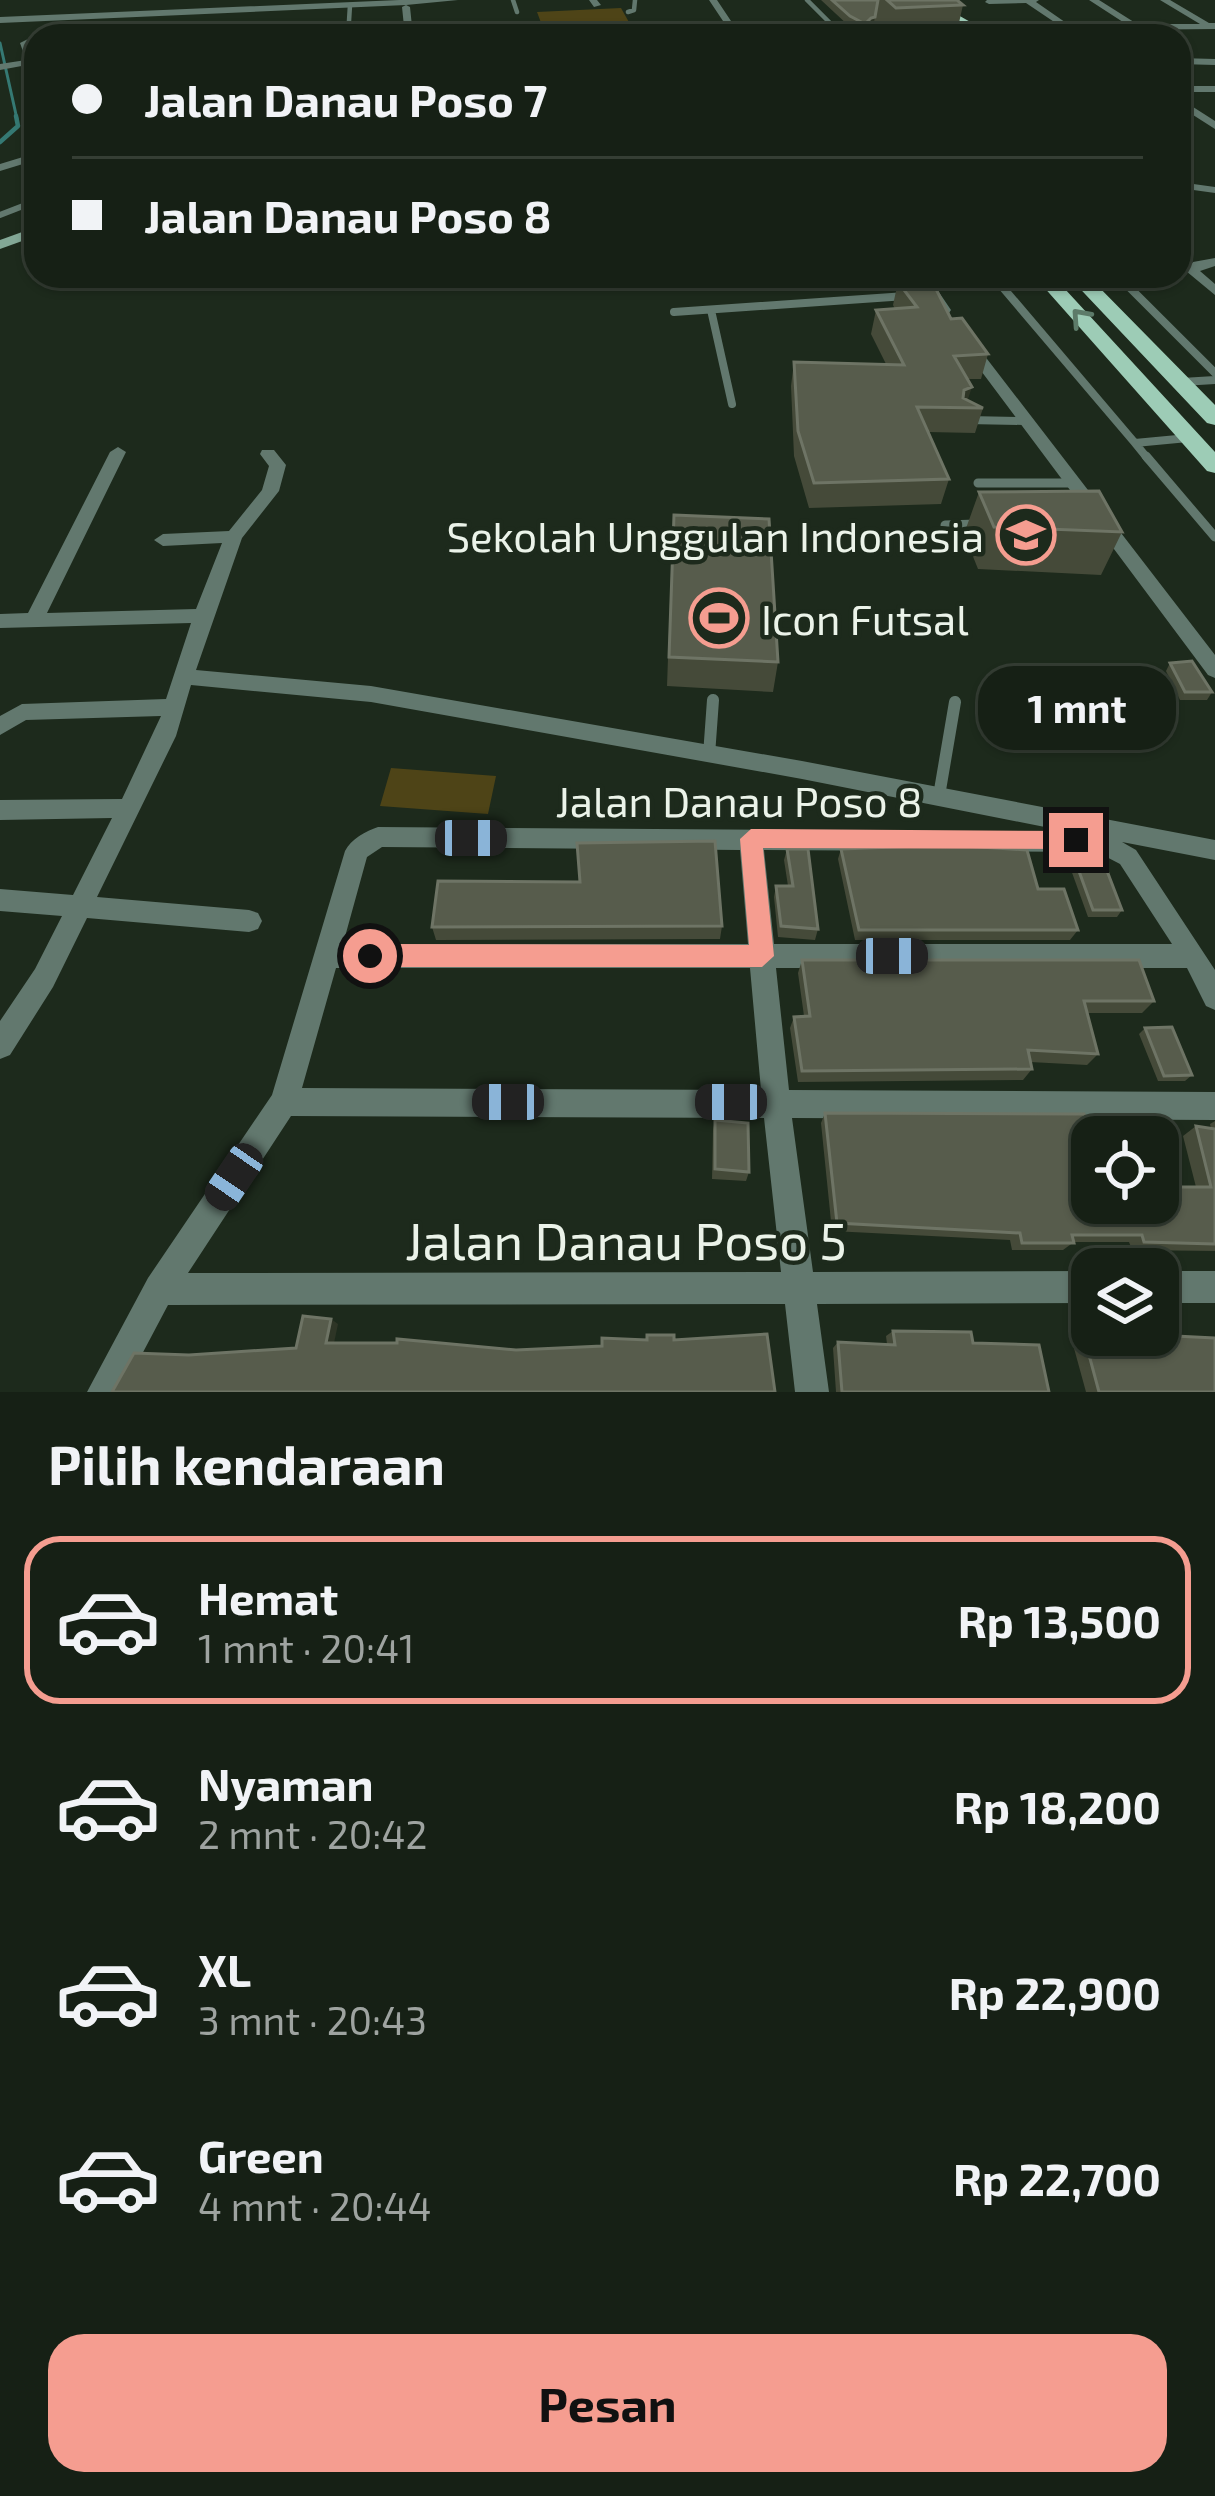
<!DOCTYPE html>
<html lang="id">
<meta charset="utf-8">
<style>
:root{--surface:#162015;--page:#1f281e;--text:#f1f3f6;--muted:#9ea3a0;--line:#353e34;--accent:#f59d90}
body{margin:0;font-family:"Exo 2",sans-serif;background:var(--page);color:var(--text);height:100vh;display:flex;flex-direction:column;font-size:45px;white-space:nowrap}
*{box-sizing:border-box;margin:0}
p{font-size:39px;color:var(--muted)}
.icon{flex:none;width:66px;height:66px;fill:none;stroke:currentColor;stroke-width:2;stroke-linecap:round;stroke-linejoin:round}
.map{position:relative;height:1392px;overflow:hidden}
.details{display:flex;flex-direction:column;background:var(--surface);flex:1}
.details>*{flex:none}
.top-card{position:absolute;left:24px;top:24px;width:1167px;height:264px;border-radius:36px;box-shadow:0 3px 9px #0004,0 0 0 3px var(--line);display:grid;align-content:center;height:264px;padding:0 48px;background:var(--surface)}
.buttons{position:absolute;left:1071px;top:1116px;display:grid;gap:24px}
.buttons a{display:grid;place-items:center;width:108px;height:108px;border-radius:24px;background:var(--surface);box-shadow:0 3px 9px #0004,0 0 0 3px var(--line);font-size:60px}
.end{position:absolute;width:54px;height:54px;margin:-27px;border:15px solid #f59d90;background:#111;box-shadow:0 0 0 6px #111}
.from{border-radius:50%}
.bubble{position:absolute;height:84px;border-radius:36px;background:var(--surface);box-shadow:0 3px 9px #0004,0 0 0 3px var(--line);font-size:39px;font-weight:700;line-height:84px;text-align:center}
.car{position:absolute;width:36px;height:72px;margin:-36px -18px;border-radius:15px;box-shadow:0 0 9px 3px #0007;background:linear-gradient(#222 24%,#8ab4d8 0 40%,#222 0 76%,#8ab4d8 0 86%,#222 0)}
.top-card b{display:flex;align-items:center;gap:42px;height:114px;font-size:45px}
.top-card b+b{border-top:3px solid var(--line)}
.top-card i{width:30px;height:30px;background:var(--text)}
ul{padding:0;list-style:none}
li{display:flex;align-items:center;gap:36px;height:168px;margin:0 24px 18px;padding:0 24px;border:6px solid transparent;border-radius:36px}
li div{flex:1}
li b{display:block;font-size:45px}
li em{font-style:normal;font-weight:700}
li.active{border-color:var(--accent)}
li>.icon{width:108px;height:108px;stroke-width:1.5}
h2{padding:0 48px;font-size:54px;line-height:144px}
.primary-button{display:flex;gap:24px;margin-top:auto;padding:24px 48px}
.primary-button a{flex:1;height:138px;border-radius:36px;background:var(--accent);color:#111;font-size:48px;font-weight:700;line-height:138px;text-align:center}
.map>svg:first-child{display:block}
.green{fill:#4e4417}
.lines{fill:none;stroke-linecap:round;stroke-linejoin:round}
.stream-far1{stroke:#357973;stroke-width:3}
.stream{stroke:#357973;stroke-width:4.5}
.lane-far4{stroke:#62786e;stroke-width:4.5}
.lane-far3{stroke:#62786e;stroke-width:6}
.lane-far2{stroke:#62786e;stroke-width:8}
.lane-far1{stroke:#62786e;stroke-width:9}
.lane{stroke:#62786e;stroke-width:12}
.street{fill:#62786e;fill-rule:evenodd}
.secondary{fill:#83a896;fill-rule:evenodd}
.primary{fill:#9dccb6;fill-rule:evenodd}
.wall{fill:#454a39}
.shaded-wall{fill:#2e3526}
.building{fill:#575c4c;stroke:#6e7465;stroke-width:3}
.oneway{stroke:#5d7b69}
.route{fill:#f59d90}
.labels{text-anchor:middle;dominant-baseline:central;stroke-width:9;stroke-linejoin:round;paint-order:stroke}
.poi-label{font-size:42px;fill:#ebf3e9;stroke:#1d2a1c;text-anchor:end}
.street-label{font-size:42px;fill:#ebf3e9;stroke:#1d2a1c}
.near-street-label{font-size:51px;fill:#ebf3e9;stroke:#1d2a1c}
</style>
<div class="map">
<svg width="1215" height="1392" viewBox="0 0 1215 1392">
<rect width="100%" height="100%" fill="#1d2a1c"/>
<path class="green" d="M621,8L630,24L543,28L537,12Z
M391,768L496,776L488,814L380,806Z"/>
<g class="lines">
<path class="stream-far1" d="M0,43L17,119"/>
<path class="stream" d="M0,142L18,126L16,116"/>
<path class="lane-far4" d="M513,0L517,12
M807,0L843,36
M628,12L634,10L635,0
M349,21L350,5
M545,36L551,31L707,25
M715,36L707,25L729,24"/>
<path class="lane-far3" d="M0,215L36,201"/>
<path class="lane-far2" d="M993,276L1135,443
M1118,276L1215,373
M711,310L732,404
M674,312L906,296
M1182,382L1215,380
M967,420L1024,421
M1148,459L1135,443L1188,438"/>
<path class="lane-far1" d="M1146,456L1215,537
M978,483H1071
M945,525L977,524"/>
<path class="lane" d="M709,755L713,700
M939,796L955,702"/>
<path class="street" d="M399,0H458L406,5L410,7L413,36H405L402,7L406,5L0,23V17Z
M589,0H597L601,5L594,7Z
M709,0H717L741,36H733Z
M987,0H1039L1036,2L1085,36H1075L1026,3L989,4L985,2Z
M1089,0H1099L1137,24H1200L1160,0H1170L1209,23H1215V29L1114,30L1111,25L1126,24Z
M36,35V41L29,44L36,58V79L27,65L0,70V64L26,60L20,43Z
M1179,58L1215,59V65L1179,64Z
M1179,86H1215V92H1179Z
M1179,98L1215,121V129L1179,106Z
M36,153V160L0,171V164Z
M1179,182L1215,187V193L1179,188Z
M1215,258V266L1200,271L1215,284V295L1186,271L1193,262Z
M914,276H928L951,310L949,313H939Z
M969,341L974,342L1215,655V678L1208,675L964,348L962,345Z
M118,447L126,452L47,613L196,609L222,543L163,546L154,540L163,534L229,531L262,490L269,466L260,454L262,450H274L286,465L279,491L242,538L196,670L371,686L802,761L1215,840V860L1122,842L1136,850L1215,970V1010L1206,1006L1187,968H776L789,1090L1215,1092V1120L792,1118L813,1272L1092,1271V1303L817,1304L829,1392H795L785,1304L168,1305L122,1392H87L148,1278L272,1095L345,851C351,839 366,831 378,827L1070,832L802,779L371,702L191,685L176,736L97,897L249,910L258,913L262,921L258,929L249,932L87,918L53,987L10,1055L0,1059V1021L35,969L62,916L0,911V889L73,895L112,818L0,820V800L122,799L161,716L26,720L0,735V716L22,704L166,699L191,623L0,628V614L28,613L110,452ZM382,847L740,850L748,944H343L367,857ZM764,850L1097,852L1120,864L1172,944H774ZM336,968H750L761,1090L302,1088ZM291,1116L764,1118L781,1272L188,1273Z
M1158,1271H1215V1303H1158Z"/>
<path class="secondary" d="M36,227V236L0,249V240Z"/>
<path class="primary" d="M928,0H940L951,11L995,36C969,36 945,20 928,0Z
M1034,276H1053L1215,452V473L1207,471Z
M1068,276H1088L1215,405V425L1207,423Z"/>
</g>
<path class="wall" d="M821,0H957L963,5L956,36H871L873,27H869L863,33L849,26Z
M898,282L951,319L988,354L981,379H967L968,400L983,408L975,433L928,432L949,479L941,504L809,508L794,456L791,386L794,362L886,364L871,334L876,310L895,309L893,305Z
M979,492L1122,532L1101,575L978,569L964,534Z
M672,545L778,662L773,692L667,686Z
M1170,663L1212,692L1207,700H1180L1166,671Z
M787,849L818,929L815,940L778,937L774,897L776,886H788L784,860Z
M841,849L1038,889L1078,930L1070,940H855L838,859Z
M1071,849L1122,910L1117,917H1088L1066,856Z
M722,926L720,939L436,940L432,927Z
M802,960L1154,1001L1142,1013H1087L1098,1054L1087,1065L1030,1062L1032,1069L1023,1080L798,1082L790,1028L794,1017L804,1016L798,973Z
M1145,1028L1192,1075L1185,1081H1158L1139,1034Z
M825,1113L1092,1140L1168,1187H1196L1183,1136L1196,1126L1211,1128L1210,1124L1215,1121V1251L1132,1250L1129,1242H1074L1063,1250H1012L1010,1240L832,1231L821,1123Z
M715,1120L749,1172L746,1181L712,1179L713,1130Z
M1081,1325L1175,1336L1215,1392H1086L1069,1330Z
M893,1331L973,1343L1049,1392H836L833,1348L838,1342L887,1344L886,1336Z"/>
<path class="shaded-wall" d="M875,17L873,27H869L863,33L865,24L871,18Z
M972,387L965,408H959L964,390Z
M331,1319L338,1324L333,1348L326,1343Z"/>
<path class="building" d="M832,0H878L875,17L871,18L865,24L850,16Z
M887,0H957L963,5L896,8Z
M922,280L927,287H935L951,319L962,318L988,354L954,356L972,387L964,390L963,398L983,408L917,407L949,479L814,483L798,431L794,362L904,365L876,310L917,307L898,282Z
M1099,491L1122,532L994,527L979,492Z
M674,515L769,519L778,662L669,657Z
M1192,661L1212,692H1185L1170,663Z
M715,841L722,926L432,927L438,881L580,882L577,843Z
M949,845L1027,850L1038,889H1064L1078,930H859L841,849Z
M787,849H808L818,929L781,926L776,886H793Z
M1071,849L1099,850L1122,910H1093Z
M802,960H1139L1154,1001H1084L1098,1054L1028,1050L1032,1069L802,1071L794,1017L810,1016Z
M1172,1027L1192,1075L1164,1076L1145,1028Z
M825,1113L1084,1114L1092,1140V1203H1158V1160L1168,1187H1211L1196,1126L1215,1129V1244L1144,1242L1142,1235H1072L1074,1243H1022L1020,1233L837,1223Z
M715,1120L748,1123L749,1172L715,1169Z
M303,1316L331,1319L326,1343H397V1339L516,1350L602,1346V1338L647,1340V1335H674V1340L767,1334L775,1392H112L134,1353L189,1355L296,1348Z
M1158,1321H1170L1175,1336L1215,1338V1392H1099L1081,1325L1092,1324V1335H1158Z
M893,1331L971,1332L973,1343L1039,1345L1049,1392H842L838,1342L895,1345Z"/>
<defs><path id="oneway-chevron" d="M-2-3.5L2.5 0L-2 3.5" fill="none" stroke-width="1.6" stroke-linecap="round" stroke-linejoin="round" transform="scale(3)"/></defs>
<use class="oneway" href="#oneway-chevron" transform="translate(1080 317) rotate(-132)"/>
<path class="route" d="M751,829L1076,831L1086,840L1076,849L763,848L774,956L762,967H370L358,956L370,944L749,945L740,839Z"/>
<defs>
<symbol id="school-ring" viewBox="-11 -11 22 22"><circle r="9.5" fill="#1d2a1c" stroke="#f59d90" stroke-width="1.5"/><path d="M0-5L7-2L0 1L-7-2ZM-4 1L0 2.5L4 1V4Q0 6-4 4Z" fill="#f59d90"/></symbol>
<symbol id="stadium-ring" viewBox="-11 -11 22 22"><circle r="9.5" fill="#1d2a1c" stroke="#f59d90" stroke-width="1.5"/><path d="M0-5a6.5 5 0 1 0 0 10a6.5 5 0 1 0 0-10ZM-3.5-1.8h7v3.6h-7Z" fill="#f59d90"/></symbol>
</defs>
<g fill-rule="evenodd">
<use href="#school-ring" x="993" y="502" width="66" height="66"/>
<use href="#stadium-ring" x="686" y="585" width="66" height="66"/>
</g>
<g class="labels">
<g class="poi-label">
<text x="984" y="535">Sekolah Unggulan Indonesia</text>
<text x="761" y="618" text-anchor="start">Icon Futsal</text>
</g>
<g class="street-label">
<text x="739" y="800">Jalan Danau Poso 8</text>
</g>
<g class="near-street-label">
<text x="626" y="1239">Jalan Danau Poso 5</text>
</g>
</g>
</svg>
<div class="buttons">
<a><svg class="icon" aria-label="locate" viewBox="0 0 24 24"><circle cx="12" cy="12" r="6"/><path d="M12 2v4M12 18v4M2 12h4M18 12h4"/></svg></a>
<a><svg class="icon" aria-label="layers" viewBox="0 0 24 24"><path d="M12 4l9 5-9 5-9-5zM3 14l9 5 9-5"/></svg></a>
</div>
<i class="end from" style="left:370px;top:956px"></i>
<i class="end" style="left:1076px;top:840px"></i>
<div class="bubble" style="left:978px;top:666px;width:198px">1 mnt</div>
<i class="car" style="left:471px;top:838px;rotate:90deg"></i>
<i class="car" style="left:892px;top:956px;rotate:90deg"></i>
<i class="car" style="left:508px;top:1102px;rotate:270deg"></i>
<i class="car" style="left:731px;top:1102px;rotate:270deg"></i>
<i class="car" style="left:234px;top:1177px;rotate:214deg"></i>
<div class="top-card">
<b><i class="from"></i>Jalan Danau Poso 7</b>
<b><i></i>Jalan Danau Poso 8</b>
</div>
</div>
<section class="details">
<h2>Pilih kendaraan</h2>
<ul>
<li class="active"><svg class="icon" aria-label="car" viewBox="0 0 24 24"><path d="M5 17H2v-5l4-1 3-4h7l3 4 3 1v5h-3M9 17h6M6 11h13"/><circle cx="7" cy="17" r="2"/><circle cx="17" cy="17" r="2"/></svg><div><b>Hemat</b><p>1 mnt · 20:41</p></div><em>Rp 13,500</em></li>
<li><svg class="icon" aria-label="car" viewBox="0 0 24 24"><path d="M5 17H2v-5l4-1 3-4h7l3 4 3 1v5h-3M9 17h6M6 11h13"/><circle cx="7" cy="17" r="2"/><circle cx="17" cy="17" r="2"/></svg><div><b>Nyaman</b><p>2 mnt · 20:42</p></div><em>Rp 18,200</em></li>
<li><svg class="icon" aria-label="car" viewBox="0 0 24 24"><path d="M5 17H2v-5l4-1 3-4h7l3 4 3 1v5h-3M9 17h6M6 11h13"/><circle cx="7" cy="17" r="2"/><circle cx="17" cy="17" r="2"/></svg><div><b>XL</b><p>3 mnt · 20:43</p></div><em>Rp 22,900</em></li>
<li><svg class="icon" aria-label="car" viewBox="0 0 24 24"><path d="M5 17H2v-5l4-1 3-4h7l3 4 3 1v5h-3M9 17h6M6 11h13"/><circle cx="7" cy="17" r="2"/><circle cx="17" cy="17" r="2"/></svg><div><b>Green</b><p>4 mnt · 20:44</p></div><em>Rp 22,700</em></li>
</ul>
<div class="primary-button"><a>Pesan</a></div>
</section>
